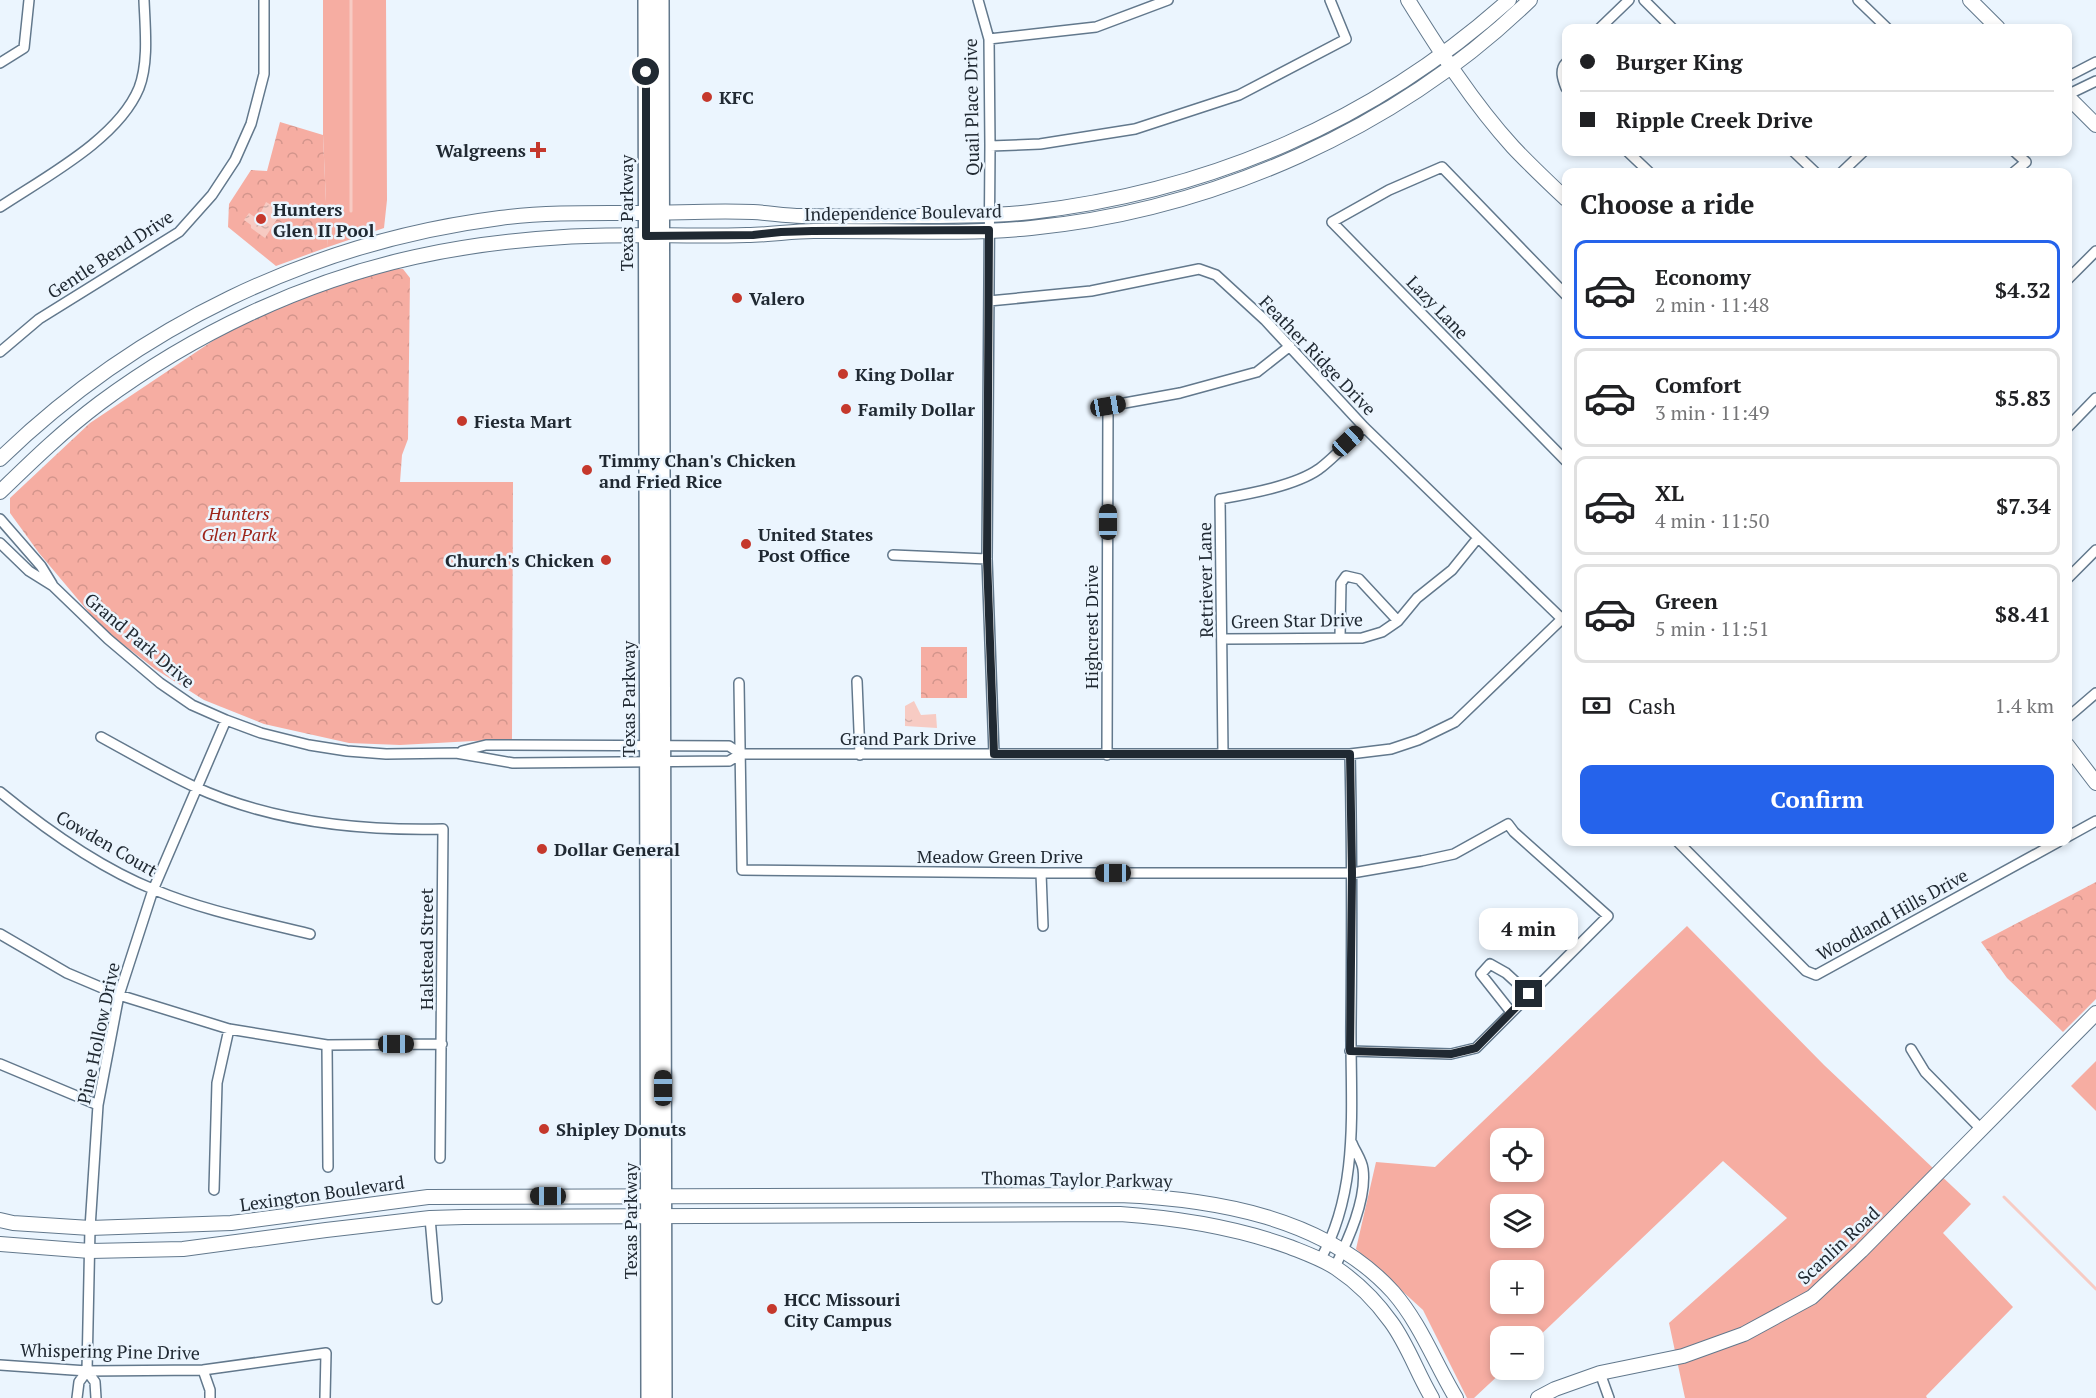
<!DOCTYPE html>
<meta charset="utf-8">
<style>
:root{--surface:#fff;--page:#f6f6f6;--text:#202124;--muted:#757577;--line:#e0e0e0;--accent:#2563eb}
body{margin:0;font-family:"PT Serif",serif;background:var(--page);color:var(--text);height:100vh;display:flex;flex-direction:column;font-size:22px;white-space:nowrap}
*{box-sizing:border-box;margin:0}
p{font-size:20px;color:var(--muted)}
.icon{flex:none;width:33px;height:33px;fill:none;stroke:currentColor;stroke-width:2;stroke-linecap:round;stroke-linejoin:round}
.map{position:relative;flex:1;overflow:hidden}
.sheet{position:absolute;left:1562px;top:168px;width:510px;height:678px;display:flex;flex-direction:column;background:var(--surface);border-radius:12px;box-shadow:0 3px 9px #0003}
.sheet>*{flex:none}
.banner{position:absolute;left:1562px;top:24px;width:510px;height:132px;border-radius:12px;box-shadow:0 3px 9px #0003;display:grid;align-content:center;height:132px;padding:0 18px;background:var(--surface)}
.fabs{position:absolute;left:1490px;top:1128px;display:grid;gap:12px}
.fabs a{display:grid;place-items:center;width:54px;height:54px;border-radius:12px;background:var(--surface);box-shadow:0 3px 9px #0003;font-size:30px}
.end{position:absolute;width:27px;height:27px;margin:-14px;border:8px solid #202932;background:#fff;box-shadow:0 0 0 3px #fff}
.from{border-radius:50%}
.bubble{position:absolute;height:42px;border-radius:12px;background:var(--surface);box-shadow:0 3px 9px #0003;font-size:20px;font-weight:700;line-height:42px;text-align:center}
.car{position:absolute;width:18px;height:36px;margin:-18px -9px;border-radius:8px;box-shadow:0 0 4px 2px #0007;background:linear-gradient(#222 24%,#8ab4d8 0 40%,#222 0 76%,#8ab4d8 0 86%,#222 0)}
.banner b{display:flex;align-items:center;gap:21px;height:57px;font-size:22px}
.banner b+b{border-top:2px solid var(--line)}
.banner i{width:15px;height:15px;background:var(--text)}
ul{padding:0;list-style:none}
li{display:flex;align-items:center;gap:18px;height:99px;margin:0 12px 9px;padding:0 6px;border:3px solid var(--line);border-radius:12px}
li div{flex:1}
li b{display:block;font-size:22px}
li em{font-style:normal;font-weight:700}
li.selected{border-color:var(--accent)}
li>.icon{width:54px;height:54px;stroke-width:1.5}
h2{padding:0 18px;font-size:27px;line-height:72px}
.pay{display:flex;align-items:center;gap:15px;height:66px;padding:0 18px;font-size:22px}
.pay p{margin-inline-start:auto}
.button{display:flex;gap:12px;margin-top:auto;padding:12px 18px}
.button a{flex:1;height:69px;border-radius:12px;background:var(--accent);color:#fff;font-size:24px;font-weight:700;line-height:69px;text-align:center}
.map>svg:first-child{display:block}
.green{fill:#f6ada2;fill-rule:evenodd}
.park{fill:url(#park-crowns)}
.water{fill:url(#water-ripples)}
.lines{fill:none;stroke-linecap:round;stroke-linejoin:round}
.stream{stroke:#f7cbc3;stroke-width:3}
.street-casing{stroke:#62788c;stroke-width:12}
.secondary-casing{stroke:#62788c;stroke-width:16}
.primary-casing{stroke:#62788c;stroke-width:18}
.street{stroke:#fff;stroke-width:9}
.secondary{stroke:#fff;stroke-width:14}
.primary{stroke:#fff;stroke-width:15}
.route{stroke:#202932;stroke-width:8}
.poi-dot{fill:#c5382c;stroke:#ebf5fe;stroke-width:2}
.labels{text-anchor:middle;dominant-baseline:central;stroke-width:5;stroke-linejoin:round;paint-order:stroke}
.poi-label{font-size:18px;font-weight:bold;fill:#202932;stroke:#ebf5fe;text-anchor:start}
.street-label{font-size:18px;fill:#202932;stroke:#ebf5fe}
.park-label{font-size:18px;font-style:italic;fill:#9d241a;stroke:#ebf5fe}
</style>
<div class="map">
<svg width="2096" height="1398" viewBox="0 0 2096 1398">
<defs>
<pattern id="park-crowns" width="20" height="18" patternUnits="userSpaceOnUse" patternTransform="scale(1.5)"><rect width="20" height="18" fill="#f6ada2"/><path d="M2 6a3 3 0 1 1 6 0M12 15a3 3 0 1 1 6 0" fill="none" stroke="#d3958c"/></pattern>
<pattern id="water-ripples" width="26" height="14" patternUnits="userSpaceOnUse" patternTransform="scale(1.5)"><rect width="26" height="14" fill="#f7cbc3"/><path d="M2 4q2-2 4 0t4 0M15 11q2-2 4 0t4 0" fill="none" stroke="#d3aea8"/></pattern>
</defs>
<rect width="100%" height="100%" fill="#ebf5fe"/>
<path class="green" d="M323,0H386L387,200L384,228L328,247L323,135Z
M1687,926L1824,1065L1971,1204L1943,1233L2013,1307L1926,1396L1927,1398H1685L1669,1323L1787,1218L1723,1161L1533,1342V1336H1500V1370H1504L1474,1398H1467L1423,1310L1356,1249L1376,1162L1435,1167ZM1500,1138H1533V1172H1500ZM1500,1204H1533V1238H1500ZM1500,1270H1533V1304H1500Z
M2096,1061V1111L2071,1086Z"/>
<path class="park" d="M280,122L323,135L328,247L276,266L228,227L229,204L251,170L267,171Z
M391,269H403L410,278L408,439L402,455L400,482H513L512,739L400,745L349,743L264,724L204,700L155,669L102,628L39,553L10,513V498L90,423L226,332L316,289Z
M921,647H967V698H921Z
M2096,882V999L2063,1032L2007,978L1981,942Z"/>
<path class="water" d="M266,202L282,211L265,238L251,228V225L244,220L249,213L256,218L259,216Z
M914,701L921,715L936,714L937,728L905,726V706Z"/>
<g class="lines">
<path class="stream" d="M351,0V211
M2004,1197L2096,1289"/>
<defs>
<path id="street" d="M978,0L989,39L990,146L987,559L994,754
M1644,0L1672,28
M1858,0L1887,28
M1600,28L1629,0
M989,39L1096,27L1168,0
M0,63L24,48L29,0
M1566,63C1559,70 1563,80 1566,88
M2067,77L2096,62
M2067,95L2096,81
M990,146L1040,144L1135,129L1239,95L1346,39L1330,0
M1628,152L1649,172
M1794,152L1815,172
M1842,172L1863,152
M2014,172L2026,162L2015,152
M0,207C45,177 118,139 139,88C149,62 145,27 144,0
M2067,280L2096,251
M1566,295L1442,167L1389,190L1332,222L1566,461
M989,301L1091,291L1199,269L1216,275L1265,320L1364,427L1562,619
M0,352L39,319L179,232L212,195L235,160L251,124L264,74V0
M2067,428L2096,398
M0,519L41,566L52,584
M0,543L29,571L53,586L108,639L160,683L192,705L226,720L261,733L309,745L347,751L386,754L456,753L513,763L729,761L741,754H1350L1391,749L1418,740L1455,722L1566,615
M893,555L987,559
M2067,579L2096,550
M1340,637L1341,583L1346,576L1359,579L1398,621
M1222,639L1362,638L1382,632L1398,621L1417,598L1452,570L1477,539
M857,681L860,755
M739,683L742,870L1041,873H1352L1422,861L1454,854L1508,824L1514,832L1608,916L1476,1048L1451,1054L1350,1051
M2067,718L2096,693
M101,737C132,754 163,772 195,787C272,822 358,831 443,829L440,1158
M462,751L486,745L729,746L741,754
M1223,754L1220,499C1248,494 1295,486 1319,469C1335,457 1349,441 1364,427
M1107,755L1108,406L1180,393L1257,372L1290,346
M0,792C44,828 102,869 155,890C205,911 258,921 310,934
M2067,837L2096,821
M1678,842L1806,971L1816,975L2058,842
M1041,873L1043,926
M0,934L67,973L119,995L229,1029L327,1045L442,1044
M1511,1012L1481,974L1490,964L1506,973L1529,994
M327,1045L328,1167
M1911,1049L1925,1072L1981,1129
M0,1064L98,1105
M214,1190L217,1083L229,1029
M430,1218L437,1299
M1320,1260C1361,1188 1350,1102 1351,1023C1352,934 1352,844 1350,754
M1335,1267C1348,1240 1367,1199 1363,1169C1362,1160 1355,1151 1352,1143
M0,1365L87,1371L203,1370L326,1353L325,1398
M203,1370L210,1390V1398
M87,1371L90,1228L98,1105L119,995L153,890L226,720
M87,1371L95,1382L96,1398
M1600,1373L1609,1398
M77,1398L79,1382L87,1371"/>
<path id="secondary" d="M1408,0C1439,50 1473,103 1513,147C1530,165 1548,182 1566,199
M1970,0L1998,28
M2067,96L2096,125
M0,459C136,327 311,242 500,218C545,212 593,213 639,213C677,213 715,210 753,212C770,213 786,216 802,216C843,217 884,216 925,216C960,216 996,216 1031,212C1211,191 1374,121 1509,0
M0,492C32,461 64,430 100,403C193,334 302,282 415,257C464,246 514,240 564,237C625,233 686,237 747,235C770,235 791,231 814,231C886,230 959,235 1031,228C1214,210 1397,129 1530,0
M2067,745L2096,783
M0,1220L13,1223L90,1228L231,1223L428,1197L1119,1195C1214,1199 1325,1217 1393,1292C1420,1323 1435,1363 1456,1398
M0,1244L90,1251L183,1249L326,1230L430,1218L464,1217L1120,1214C1178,1218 1235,1227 1290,1247C1305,1253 1322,1259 1336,1268C1357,1282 1376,1301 1391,1322C1408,1345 1417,1373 1432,1398
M1538,1398L1555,1389L1600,1373L1683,1356L1744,1334L1812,1297L1861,1251L2096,1013"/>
<path id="primary" d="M646,0L649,1398
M661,0L664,1398"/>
</defs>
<use href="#street" class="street-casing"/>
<use href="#secondary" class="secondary-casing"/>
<use href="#primary" class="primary-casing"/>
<use href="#street" class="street"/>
<use href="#secondary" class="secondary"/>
<use href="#primary" class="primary"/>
</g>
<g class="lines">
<path class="route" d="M646,72V236L753,235L781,232L812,231L989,230L987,559L994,754H1350L1352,873L1350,1051L1451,1054L1476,1048L1529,994"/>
</g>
<g class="poi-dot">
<circle cx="707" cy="97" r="6"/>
<path d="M535 141h6v6h6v6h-6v6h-6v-6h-6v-6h6z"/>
<circle cx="261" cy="219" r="6"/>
<circle cx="737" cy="298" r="6"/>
<circle cx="843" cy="374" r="6"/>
<circle cx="846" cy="409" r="6"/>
<circle cx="462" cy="421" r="6"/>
<circle cx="587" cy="470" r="6"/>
<circle cx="746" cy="544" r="6"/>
<circle cx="606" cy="560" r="6"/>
<circle cx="542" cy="849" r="6"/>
<circle cx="544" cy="1129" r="6"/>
<circle cx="772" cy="1309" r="6"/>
</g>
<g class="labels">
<g class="poi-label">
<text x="719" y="97">KFC</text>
<text x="526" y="150" text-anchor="end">Walgreens</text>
<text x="273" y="209">Hunters<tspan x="273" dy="21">Glen II Pool</tspan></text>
<text x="749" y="298">Valero</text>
<text x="855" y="374">King Dollar</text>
<text x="858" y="409">Family Dollar</text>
<text x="474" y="421">Fiesta Mart</text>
<text x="599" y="460">Timmy Chan's Chicken<tspan x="599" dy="21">and Fried Rice</tspan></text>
<text x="758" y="534">United States<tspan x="758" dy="21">Post Office</tspan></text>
<text x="594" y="560" text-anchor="end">Church's Chicken</text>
<text x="554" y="849">Dollar General</text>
<text x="556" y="1129">Shipley Donuts</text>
<text x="784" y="1299">HCC Missouri<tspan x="784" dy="21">City Campus</tspan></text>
</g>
<g class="street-label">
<text transform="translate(971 107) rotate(-91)">Quail Place Drive</text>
<text transform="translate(903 212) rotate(-1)">Independence Boulevard</text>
<text transform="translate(626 213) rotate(-90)">Texas Parkway</text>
<text transform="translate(110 254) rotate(-33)">Gentle Bend Drive</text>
<text transform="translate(1438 307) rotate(46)">Lazy Lane</text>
<text transform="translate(1318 355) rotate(46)">Feather Ridge Drive</text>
<text transform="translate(1205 580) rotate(-91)">Retriever Lane</text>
<text transform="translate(1297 620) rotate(-1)">Green Star Drive</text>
<text transform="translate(1091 627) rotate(-90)">Highcrest Drive</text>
<text transform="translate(140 640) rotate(40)">Grand Park Drive</text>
<text transform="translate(628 699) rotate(-90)">Texas Parkway</text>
<text x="908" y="738">Grand Park Drive</text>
<text transform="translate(107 843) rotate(30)">Cowden Court</text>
<text x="1000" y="856">Meadow Green Drive</text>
<text transform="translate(1892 914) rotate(-29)">Woodland Hills Drive</text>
<text transform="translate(426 949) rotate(-90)">Halstead Street</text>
<text transform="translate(98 1033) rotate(-78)">Pine Hollow Drive</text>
<text transform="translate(1077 1179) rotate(1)">Thomas Taylor Parkway</text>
<text transform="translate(322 1193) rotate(-8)">Lexington Boulevard</text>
<text transform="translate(630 1221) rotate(-90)">Texas Parkway</text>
<text transform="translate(1838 1245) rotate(-43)">Scanlin Road</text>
<text transform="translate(110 1351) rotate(1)">Whispering Pine Drive</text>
</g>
<g class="park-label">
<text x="239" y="513">Hunters<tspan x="239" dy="21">Glen Park</tspan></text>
</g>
</g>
</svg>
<div class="fabs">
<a><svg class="icon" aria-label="locate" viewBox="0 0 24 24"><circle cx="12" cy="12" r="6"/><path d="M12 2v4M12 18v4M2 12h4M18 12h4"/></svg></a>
<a><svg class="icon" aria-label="layers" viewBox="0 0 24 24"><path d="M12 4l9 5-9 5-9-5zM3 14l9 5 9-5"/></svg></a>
<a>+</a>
<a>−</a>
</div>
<i class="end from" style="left:646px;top:72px"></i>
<i class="end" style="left:1529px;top:994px"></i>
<div class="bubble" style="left:1479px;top:908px;width:99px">4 min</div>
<i class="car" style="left:1108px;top:406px;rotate:80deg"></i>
<i class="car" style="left:1348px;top:441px;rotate:47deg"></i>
<i class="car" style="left:1108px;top:522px;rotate:0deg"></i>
<i class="car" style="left:1113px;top:873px;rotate:270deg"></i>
<i class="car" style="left:396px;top:1044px;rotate:90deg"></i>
<i class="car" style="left:663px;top:1088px;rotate:0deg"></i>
<i class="car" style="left:548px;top:1196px;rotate:270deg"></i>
<div class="banner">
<b><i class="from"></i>Burger King</b>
<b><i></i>Ripple Creek Drive</b>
</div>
<section class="sheet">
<h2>Choose a ride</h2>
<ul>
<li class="selected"><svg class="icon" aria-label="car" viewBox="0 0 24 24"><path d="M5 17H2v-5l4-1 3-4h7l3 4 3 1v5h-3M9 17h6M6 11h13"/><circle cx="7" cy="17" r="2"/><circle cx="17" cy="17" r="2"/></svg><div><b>Economy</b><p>2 min · 11:48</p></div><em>$4.32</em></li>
<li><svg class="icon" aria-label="car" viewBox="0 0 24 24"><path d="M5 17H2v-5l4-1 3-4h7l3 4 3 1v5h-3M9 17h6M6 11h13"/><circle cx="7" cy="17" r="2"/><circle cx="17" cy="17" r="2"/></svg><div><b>Comfort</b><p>3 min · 11:49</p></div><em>$5.83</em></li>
<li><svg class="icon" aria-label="car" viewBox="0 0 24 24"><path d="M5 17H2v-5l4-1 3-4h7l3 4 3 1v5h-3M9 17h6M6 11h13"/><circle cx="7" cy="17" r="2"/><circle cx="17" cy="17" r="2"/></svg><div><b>XL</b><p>4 min · 11:50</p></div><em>$7.34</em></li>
<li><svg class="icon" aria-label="car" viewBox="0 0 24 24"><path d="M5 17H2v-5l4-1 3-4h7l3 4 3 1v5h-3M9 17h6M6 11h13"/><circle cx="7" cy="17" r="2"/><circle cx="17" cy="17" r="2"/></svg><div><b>Green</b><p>5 min · 11:51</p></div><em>$8.41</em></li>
</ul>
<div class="pay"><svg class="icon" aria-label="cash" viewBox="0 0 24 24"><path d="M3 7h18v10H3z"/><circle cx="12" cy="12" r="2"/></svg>Cash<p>1.4 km</p></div>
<div class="button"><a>Confirm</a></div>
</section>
</div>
